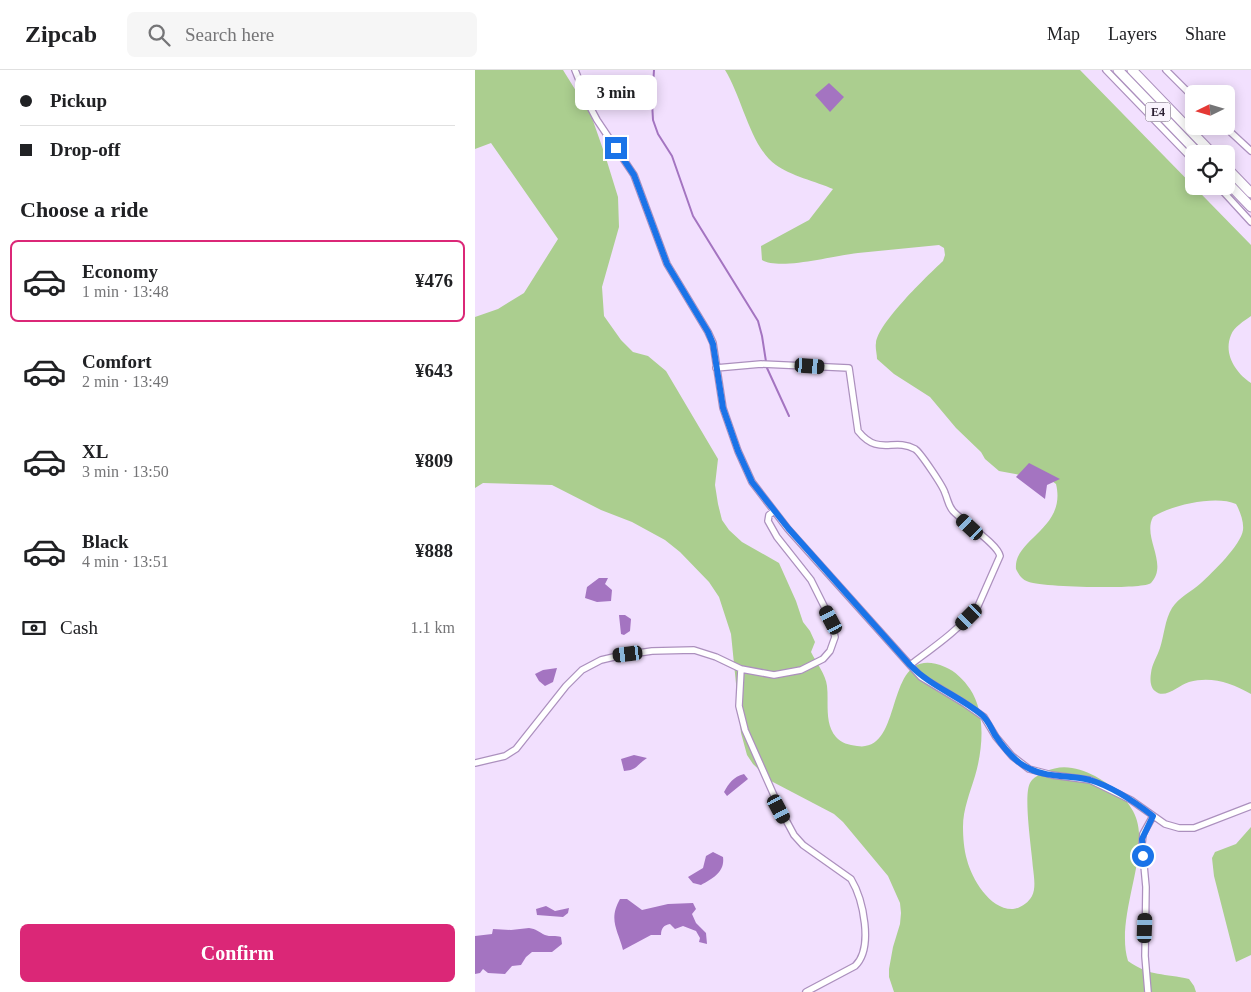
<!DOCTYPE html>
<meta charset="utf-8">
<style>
:root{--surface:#fff;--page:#f6f6f6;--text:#202124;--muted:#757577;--line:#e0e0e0;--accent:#db2777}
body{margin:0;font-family:"Times New Roman",serif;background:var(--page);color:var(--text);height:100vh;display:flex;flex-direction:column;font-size:19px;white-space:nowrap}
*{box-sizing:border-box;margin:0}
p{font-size:16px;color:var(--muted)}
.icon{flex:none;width:28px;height:28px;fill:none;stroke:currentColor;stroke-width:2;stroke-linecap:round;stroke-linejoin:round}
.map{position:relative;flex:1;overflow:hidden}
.sheet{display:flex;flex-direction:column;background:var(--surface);width:475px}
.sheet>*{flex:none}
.top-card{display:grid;align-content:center;height:110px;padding:0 20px;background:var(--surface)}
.needle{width:32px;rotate:265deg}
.tools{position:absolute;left:710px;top:15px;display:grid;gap:10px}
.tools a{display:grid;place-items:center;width:50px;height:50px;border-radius:8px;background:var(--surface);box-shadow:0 2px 12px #0003;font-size:25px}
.end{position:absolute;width:22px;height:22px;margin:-11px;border:6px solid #1a73e8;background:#fff;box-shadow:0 0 0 2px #fff}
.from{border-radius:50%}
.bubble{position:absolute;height:35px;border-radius:8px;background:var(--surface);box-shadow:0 2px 12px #0003;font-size:16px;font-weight:700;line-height:35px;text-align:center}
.car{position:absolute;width:15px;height:30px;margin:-15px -8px;border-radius:6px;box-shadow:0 0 4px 1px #0007;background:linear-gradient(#222 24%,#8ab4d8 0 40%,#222 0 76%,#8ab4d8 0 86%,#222 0)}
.top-card b{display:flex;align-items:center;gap:18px;height:48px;font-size:19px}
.top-card b+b{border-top:1px solid var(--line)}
.top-card i{width:12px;height:12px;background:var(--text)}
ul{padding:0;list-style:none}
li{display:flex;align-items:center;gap:15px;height:82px;margin:0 10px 8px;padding:0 10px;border:2px solid transparent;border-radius:8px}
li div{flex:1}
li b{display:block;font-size:19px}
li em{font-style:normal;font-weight:700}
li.on{border-color:var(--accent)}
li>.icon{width:45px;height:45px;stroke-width:1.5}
h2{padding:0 20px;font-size:22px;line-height:60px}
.pay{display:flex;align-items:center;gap:12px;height:55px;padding:0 20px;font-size:19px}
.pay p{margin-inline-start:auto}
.button{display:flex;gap:10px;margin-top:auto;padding:10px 20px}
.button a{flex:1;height:58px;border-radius:8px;background:var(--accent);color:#fff;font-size:20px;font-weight:700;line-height:58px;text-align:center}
header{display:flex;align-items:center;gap:30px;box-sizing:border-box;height:70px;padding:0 25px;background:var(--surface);border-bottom:1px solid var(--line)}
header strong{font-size:24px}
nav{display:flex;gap:28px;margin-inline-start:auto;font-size:18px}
.search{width:350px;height:45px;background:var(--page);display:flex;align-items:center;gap:12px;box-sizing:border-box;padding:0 18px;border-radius:8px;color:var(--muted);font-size:19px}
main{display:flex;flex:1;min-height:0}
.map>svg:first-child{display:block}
.green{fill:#abce8f}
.water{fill:#a474c1}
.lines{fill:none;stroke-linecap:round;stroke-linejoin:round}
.stream{stroke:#a474c1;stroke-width:2}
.minor-casing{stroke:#ac90be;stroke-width:8}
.highway-casing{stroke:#ac90be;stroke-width:11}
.minor{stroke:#fff;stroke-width:5.5}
.highway{stroke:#fff;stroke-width:9}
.route{stroke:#1a73e8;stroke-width:6}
.labels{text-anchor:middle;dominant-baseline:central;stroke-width:4;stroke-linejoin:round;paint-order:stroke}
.shield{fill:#f9f3fd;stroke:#675e6e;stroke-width:1}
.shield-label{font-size:12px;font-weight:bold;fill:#291e30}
</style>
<header>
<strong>Zipcab</strong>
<div class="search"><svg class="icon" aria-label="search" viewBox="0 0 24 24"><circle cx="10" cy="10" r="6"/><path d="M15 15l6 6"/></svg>Search here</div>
<nav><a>Map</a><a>Layers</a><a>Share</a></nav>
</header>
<main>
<section class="sheet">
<div class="top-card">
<b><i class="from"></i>Pickup</b>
<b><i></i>Drop-off</b>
</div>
<h2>Choose a ride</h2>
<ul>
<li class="on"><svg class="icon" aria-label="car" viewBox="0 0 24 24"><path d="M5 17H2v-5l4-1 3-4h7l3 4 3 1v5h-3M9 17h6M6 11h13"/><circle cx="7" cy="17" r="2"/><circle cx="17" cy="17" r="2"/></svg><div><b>Economy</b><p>1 min · 13:48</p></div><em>¥476</em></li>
<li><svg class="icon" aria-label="car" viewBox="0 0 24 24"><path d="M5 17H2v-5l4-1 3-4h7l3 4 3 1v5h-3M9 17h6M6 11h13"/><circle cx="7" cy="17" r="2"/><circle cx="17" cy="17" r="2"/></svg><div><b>Comfort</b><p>2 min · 13:49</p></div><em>¥643</em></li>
<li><svg class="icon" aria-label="car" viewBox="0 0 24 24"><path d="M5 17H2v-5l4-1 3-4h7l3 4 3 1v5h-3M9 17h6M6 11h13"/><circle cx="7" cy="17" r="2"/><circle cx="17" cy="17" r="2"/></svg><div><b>XL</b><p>3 min · 13:50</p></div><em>¥809</em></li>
<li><svg class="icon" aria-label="car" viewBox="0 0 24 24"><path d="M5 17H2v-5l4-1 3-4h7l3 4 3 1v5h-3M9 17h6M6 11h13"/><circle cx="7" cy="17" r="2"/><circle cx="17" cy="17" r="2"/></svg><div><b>Black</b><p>4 min · 13:51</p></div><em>¥888</em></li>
</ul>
<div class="pay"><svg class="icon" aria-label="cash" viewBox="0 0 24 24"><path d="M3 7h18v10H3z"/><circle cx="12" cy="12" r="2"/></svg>Cash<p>1.1 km</p></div>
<div class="button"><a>Confirm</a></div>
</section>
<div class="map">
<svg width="776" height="922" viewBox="0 0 776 922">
<rect width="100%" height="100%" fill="#f2e0fe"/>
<path class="green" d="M0,0H88L116,45L130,85L143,127L144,157L127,217L129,246L146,270L158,282L173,286L191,301L243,389L240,415L243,434L247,450L254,460L267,472L304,493L321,531L328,552L335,561L340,572L336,582C341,592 351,605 352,616C354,632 349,653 361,667C366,673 374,675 382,676C432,684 406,570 470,597C480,601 489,610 495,619C511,643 508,679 500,706C495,723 488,739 488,757C488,767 489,780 492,790C497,809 515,840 538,839C546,838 553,833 557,826C561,818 559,807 558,798C557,781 548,726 555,713C558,707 564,705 570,702C587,693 604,698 620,706C636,715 649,725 658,741C679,779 639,845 653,891C675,907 690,903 714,909L719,916L721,922H419L414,907V899L418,877L425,854L426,843L425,833L413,806L368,752L359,744L296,711L278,694L272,685L266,663L256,564L244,527L234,512L205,482L190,470L157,452L126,440L77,415L8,413L0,418V247L23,239L49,223L83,169L16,73L0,79Z
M250,0H605L776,175V246C769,251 759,257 756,265C748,284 761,303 776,313V624C756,613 737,606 714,612C704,615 690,630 680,621C675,617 675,609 676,603C677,594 682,587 685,578C689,566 690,549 697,538C704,527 716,522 726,513C737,503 766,475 768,460C769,452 765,441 761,434C741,425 696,435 678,447C667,467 694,494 676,513C668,520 567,517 554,512C547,510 544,505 541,499C538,469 592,459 581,414L577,411L524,401L510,389L506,382L481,358L455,327L419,304L402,289C402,284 400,278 401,273C403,253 452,206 468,191L470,185L469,178L464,175C437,178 410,180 383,183C361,185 305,201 287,190L286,176L334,150L358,119C342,112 314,105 301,95C276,78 267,27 250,0Z
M776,757V885L761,892L739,806L737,788L740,782L761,774Z"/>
<path class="water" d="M354,13L369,27L355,42L340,25Z
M554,393L585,409L572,415L570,429L541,407Z
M124,508H133L130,514L137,520L136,531L122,532L110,528L112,517Z
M144,545H150L156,549L155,561L149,565L146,564Z
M82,598L78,612L70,616L64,611L60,604L68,600Z
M159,685L172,688C161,695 163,700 149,701L146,689Z
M269,704L273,709L252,726L249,722C254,713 258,707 269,704Z
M238,782L248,787C250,802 238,808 226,815L218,813L213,807L228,798L231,786Z
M145,829H152L167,840L193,834L218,833L221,839L217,844L221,853L231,863L232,874L224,872L225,868L221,861L208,856L200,859L195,854C189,855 186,858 186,865H176L148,880C143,860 133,850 145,829Z
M71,836L80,841L94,838L93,843L88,847L62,845L61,839Z
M54,858C61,859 64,862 70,865C75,867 81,865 86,867L87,874L77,882H57L51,887L46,895L37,896L30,904L13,903L8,899L5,903L0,904V866L17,864L18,859L36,860Z"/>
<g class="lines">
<path class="stream" d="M179,0L177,32L178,50L183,64L197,86L218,146L283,251L287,266L292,298L314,346"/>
<defs>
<path id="minor" d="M100,0L114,35L122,50L159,105L192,194L233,262L238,273L248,338L263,381L277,412L313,459L435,595L446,607L489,633L509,647L521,667L537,686L554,699L577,705L615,710L656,730L690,754L704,758H719L776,736
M631,0L719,91
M691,0L719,28
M749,56L776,81
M743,116L776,152
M241,298L286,294L374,298L383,361C404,387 418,367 440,379C445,382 468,416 470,423C473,430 473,435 478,441C488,452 523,474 525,486L503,536C484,560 459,577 435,595
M266,599L264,636L270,660L305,739L319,765L328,775L376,809C388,829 399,878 380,896L331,922
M0,693L30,686L41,679L91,616L107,600L126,590L143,586L177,581L219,580L241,587L266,599L299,605L326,600L348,589L355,581L360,567L356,550L336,510L302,467L293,451L294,445L299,441
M673,922L670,886L671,817L667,774L668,764L678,746"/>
<path id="highway" d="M643,0L724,84
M657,0L738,84
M751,97L776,123
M751,111L776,137"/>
</defs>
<use href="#minor" class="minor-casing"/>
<use href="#highway" class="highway-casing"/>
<use href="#minor" class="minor"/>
<use href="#highway" class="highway"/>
</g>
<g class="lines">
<path class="route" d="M141,78L159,105L192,194L233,262L238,274L248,338L263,381L277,412L313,458L435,595C455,616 484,626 507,645C513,650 516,658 520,665C528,677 541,693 555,699C573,708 596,705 615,710C638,717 660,732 678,746L667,769L668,786"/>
</g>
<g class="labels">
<rect class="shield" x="670.5" y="32.5" width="25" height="19" rx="4"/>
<g class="shield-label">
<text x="683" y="42">E4</text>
</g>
</g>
</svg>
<div class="tools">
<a><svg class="needle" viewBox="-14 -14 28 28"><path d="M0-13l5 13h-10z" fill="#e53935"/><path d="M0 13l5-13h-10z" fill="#757577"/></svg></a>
<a><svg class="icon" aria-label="locate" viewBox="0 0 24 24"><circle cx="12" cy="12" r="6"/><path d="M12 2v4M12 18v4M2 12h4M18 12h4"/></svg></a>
</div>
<i class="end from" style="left:668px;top:786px"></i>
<i class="end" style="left:141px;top:78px"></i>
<div class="bubble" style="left:100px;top:5px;width:82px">3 min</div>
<i class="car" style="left:335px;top:296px;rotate:94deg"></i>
<i class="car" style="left:495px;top:457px;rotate:313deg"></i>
<i class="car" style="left:494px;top:547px;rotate:225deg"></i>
<i class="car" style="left:356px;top:550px;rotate:332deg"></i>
<i class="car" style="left:153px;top:584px;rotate:263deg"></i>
<i class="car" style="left:304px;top:739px;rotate:152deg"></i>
<i class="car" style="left:670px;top:858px;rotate:2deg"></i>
</div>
</main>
